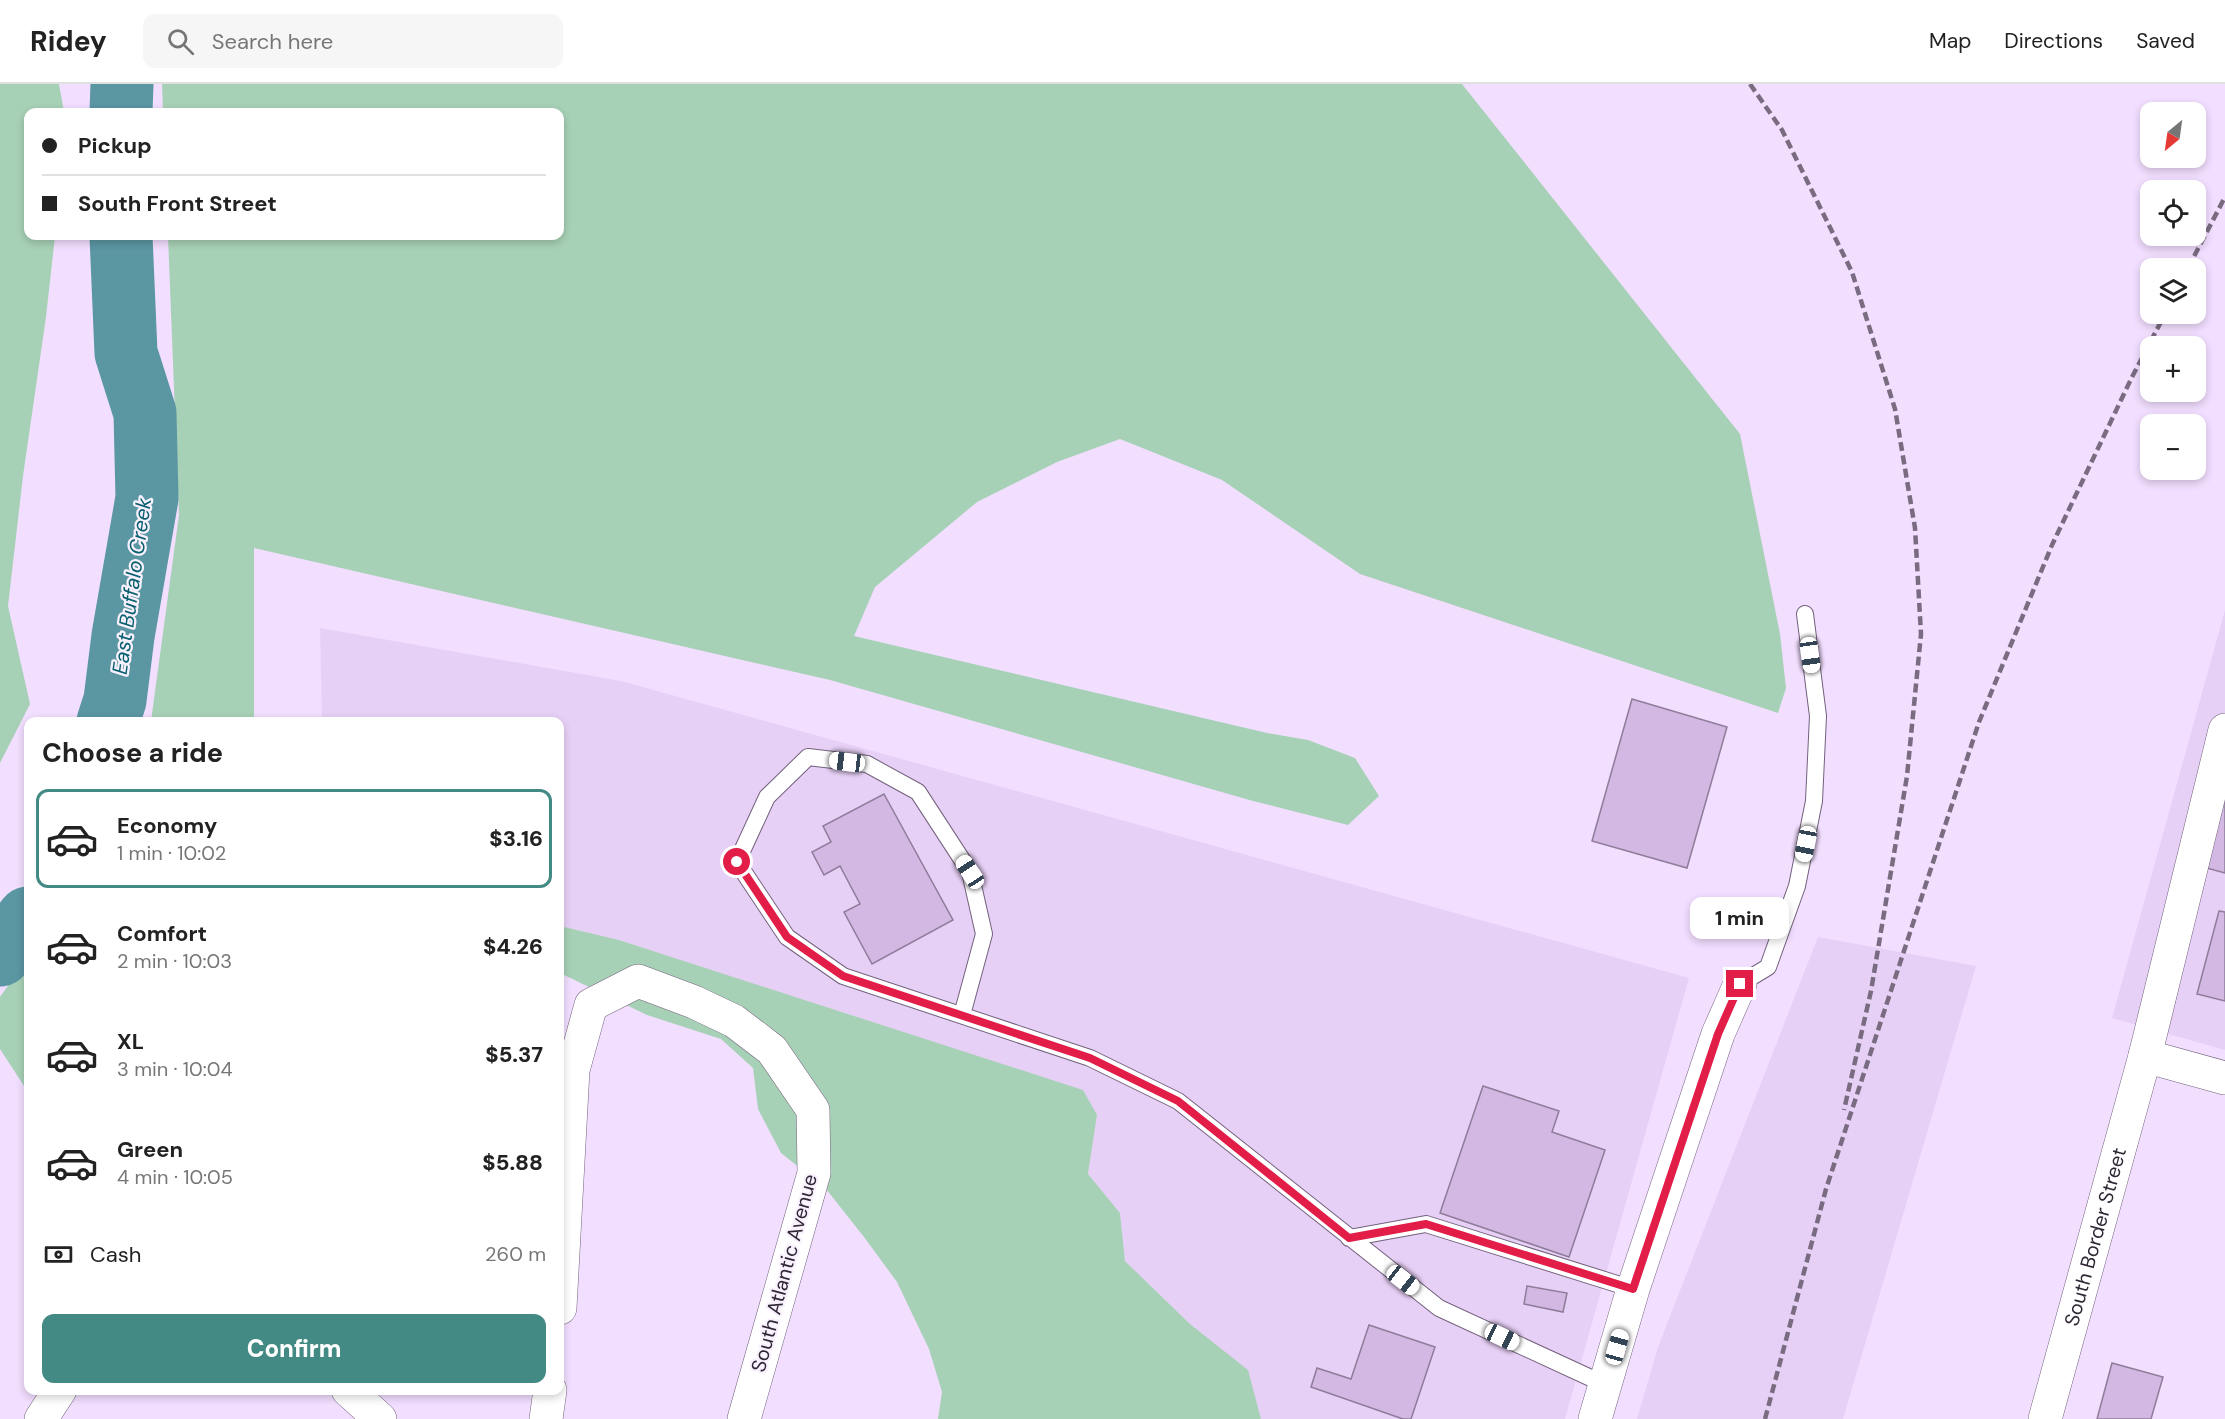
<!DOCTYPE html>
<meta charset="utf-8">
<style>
:root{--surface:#fff;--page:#f6f6f6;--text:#222;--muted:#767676;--line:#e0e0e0;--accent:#438a84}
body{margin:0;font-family:"DM Sans",sans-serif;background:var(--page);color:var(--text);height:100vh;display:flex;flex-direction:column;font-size:22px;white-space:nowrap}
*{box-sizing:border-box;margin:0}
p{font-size:20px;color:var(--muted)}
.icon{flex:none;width:33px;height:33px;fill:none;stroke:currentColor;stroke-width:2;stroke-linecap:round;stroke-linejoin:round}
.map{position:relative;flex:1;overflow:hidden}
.panel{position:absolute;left:24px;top:633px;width:540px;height:678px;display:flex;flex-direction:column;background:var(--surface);border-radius:12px;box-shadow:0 3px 9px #0003}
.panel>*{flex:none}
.banner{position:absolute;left:24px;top:24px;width:540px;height:132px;border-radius:12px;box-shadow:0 3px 9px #0003;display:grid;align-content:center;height:132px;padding:0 18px;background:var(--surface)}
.needle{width:39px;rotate:209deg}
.tools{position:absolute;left:2140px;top:18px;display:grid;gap:12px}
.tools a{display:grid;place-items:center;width:66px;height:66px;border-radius:12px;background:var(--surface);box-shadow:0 3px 9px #0003;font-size:30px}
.end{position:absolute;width:27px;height:27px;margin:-14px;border:8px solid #e11d48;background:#fff;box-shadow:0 0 0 3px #fff}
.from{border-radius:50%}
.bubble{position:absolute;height:42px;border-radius:12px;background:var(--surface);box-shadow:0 3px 9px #0003;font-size:20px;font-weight:800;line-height:42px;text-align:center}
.car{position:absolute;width:18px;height:36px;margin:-18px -9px;border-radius:8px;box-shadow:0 0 4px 2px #0007;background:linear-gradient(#fff 24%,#345 0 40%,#fff 0 76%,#345 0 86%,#fff 0)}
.banner b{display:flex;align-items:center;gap:21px;height:57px;font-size:22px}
.banner b+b{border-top:2px solid var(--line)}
.banner i{width:15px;height:15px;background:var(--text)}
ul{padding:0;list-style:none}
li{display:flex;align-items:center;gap:18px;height:99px;margin:0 12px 9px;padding:0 6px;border:3px solid transparent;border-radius:12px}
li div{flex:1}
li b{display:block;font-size:22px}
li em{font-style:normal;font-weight:800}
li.selected{border-color:var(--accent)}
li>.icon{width:54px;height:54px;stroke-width:1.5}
h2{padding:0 18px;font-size:27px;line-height:72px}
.pay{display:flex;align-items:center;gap:15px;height:66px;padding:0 18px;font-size:22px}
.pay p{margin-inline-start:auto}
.primary-button{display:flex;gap:12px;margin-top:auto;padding:12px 18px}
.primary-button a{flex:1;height:69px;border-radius:12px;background:var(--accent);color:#fff;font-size:24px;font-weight:800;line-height:69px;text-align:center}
header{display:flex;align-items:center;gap:36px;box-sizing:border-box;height:84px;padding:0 30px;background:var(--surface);border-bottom:2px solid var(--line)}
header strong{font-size:28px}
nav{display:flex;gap:33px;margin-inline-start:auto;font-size:21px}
.search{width:420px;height:54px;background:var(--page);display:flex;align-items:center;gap:15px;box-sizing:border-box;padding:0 21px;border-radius:12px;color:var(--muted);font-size:22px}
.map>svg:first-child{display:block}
.built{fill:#e7d0f6}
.green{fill:#a7d1b6}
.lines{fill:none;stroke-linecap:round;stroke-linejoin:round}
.river{stroke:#5b96a3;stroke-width:63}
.building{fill:#d2b8e2;stroke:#8e7c99;stroke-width:1.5}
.service-casing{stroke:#73617d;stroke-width:18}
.minor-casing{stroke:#73617d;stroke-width:34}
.service{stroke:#fff;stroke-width:16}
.minor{stroke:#fff;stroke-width:33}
.rail{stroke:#796c81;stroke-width:4.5;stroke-dasharray:9 4.5;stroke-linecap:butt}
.route{stroke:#e11d48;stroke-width:8}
.labels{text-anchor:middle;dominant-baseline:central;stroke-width:4.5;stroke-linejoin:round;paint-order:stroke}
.street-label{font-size:20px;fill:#2f2734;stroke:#f9f1fe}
.water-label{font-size:21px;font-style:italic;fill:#085f6d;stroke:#f9f1fe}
</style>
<header>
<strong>Ridey</strong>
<div class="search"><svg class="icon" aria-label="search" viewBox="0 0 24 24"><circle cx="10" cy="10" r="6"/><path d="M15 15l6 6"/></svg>Search here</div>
<nav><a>Map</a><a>Directions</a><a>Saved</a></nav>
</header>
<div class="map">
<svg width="2225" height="1335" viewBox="0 0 2225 1335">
<rect width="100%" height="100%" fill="#f2deff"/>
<path class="built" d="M2225,526V966L2112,934Z
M320,544L621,597L1689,894L1565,1335H1261L1247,1286L1190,1240L1125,1177L1120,1129L1088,1090L1097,1031L855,932L724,891L619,856L560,842V638L322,637Z
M1818,853L1976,882L1843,1335H1637L1658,1263Z"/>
<path class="green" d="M0,0H59L64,28H28V152H55L46,233L23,392L8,522L30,620L0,679Z
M162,0H1462L1740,350L1780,550L1786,604L1778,629L1360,490L1222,396L1120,355L1057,378L977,418L875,503L854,552L1267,649L1308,656L1355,674L1379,712L1348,741L1253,717L830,596L254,464V637H151L179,431L168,152H560V28H163Z
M560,842L619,856L1083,1006L1097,1031L1088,1090L1120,1129L1125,1177L1190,1240L1248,1286L1261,1335H938L942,1308L929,1265L897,1198L864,1153L826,1105L781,1069L758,1025L753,984L721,955L647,931L560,889Z
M28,873V1008L0,965V913Z"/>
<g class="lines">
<path class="river" d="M121,28L122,0
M108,638L115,616L123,552L147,414L145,329L126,269L121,152
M0,871L28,834"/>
</g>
<path class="building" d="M1632,615L1727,643L1687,784L1592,757Z
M2225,665V789L2203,783Z
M884,710L953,836L872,880L844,828L860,820L840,782L824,791L812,768L831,758L823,742Z
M2219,827L2225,828V917L2197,910Z
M1483,1002L1559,1027L1552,1048L1605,1066L1569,1173L1440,1129Z
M1527,1202L1567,1209L1563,1228L1524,1220Z
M1369,1241L1435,1263L1411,1335H1403L1311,1303L1317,1284L1351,1295Z
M2112,1279L2163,1293L2151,1335H2097Z"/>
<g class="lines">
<defs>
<path id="service" d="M1740,900L1768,883L1797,802L1814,717L1818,632L1805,530
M962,931L984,850L970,788L918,708L867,680L808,673L767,713L737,778L787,853L843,892L1090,974L1178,1017L1439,1224L1606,1301
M1349,1154L1426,1140L1633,1205"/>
<g id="minor">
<path d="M2145,972L2225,994"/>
<path d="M560,1224L573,986L591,921L638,897L694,918L734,937L772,966L813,1026L814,1089L744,1335"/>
<path d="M348,1306L380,1335"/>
<path d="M41,1335L60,1306"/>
<path d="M546,1335L550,1306"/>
<path d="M1595,1335L1633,1205L1718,950L1740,900"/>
<path id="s1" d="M2045,1335L2145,972L2225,646"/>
</g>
</defs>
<use href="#service" class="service-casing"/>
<use href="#minor" class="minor-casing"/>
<use href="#service" class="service"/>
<use href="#minor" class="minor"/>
<path class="rail" d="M1750,0L1782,46L1852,188L1895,325L1915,444L1921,550L1907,692L1871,907L1844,1026
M2188,184L2225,113
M1765,1335L1826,1105L1979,638L2052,461L2132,293L2165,230"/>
</g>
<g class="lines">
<path class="route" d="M737,778L787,853L843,892L1090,974L1178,1017L1349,1154L1426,1140L1633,1205L1718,950L1740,900"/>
</g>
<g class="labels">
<g class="street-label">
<text stroke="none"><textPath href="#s1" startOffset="189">South Border Street</textPath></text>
<text transform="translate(784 1189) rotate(-75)">South Atlantic Avenue</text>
</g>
<g class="water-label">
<text transform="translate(132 502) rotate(-82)">East Buffalo Creek</text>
</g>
</g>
</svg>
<div class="tools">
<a><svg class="needle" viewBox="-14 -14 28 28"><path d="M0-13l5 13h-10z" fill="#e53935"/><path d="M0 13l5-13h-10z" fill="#767676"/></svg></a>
<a><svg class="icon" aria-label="locate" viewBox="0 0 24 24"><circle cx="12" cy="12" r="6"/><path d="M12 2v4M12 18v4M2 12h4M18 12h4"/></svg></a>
<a><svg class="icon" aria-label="layers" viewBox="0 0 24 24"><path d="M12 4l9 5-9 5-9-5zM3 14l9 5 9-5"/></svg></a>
<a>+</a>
<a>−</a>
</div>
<i class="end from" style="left:737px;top:778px"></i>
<i class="end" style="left:1740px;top:900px"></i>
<div class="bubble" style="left:1690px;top:813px;width:99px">1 min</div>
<i class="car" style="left:1810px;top:571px;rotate:172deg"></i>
<i class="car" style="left:847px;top:678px;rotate:277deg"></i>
<i class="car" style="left:1806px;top:760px;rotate:191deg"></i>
<i class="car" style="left:970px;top:788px;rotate:327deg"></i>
<i class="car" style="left:1403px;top:1196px;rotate:128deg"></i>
<i class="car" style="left:1502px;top:1253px;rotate:115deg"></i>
<i class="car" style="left:1617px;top:1263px;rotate:16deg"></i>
<div class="banner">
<b><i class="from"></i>Pickup</b>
<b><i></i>South Front Street</b>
</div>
<section class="panel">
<h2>Choose a ride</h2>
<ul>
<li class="selected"><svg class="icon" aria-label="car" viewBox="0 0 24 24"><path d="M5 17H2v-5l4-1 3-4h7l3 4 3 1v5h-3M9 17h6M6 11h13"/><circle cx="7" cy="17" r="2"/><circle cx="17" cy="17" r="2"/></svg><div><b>Economy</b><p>1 min · 10:02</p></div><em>$3.16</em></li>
<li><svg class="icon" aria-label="car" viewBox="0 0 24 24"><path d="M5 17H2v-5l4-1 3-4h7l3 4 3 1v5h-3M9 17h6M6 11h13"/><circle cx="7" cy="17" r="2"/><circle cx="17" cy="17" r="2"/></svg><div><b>Comfort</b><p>2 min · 10:03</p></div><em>$4.26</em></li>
<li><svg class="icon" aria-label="car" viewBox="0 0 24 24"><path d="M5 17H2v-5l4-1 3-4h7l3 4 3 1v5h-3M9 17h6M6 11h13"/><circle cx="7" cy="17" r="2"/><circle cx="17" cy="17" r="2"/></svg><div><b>XL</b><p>3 min · 10:04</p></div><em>$5.37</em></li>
<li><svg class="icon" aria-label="car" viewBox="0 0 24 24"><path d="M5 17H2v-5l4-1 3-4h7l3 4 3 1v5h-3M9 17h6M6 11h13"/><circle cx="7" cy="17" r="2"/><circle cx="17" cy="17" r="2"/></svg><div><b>Green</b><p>4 min · 10:05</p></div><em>$5.88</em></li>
</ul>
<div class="pay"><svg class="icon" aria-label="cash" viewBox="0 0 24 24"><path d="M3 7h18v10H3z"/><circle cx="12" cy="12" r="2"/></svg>Cash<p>260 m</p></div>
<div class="primary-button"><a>Confirm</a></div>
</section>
</div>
